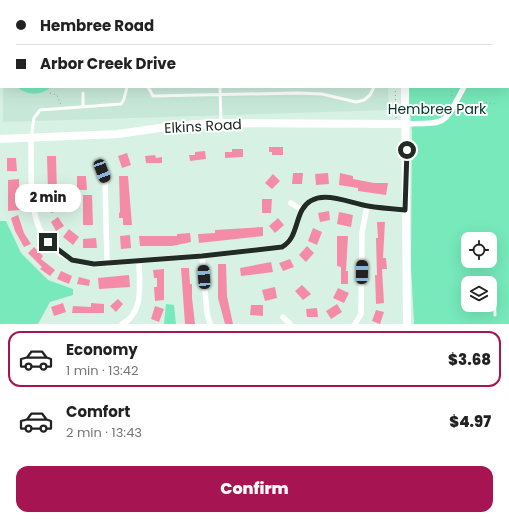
<!DOCTYPE html>
<meta charset="utf-8">
<style>
:root{--surface:#fff;--page:#f2f2f2;--text:#222;--muted:#767676;--line:#e0e0e0;--accent:#a61451}
body{margin:0;font-family:Poppins,sans-serif;background:var(--page);color:var(--text);height:100vh;display:flex;flex-direction:column;font-size:15px;white-space:nowrap}
*{box-sizing:border-box;margin:0}
p{font-size:13px;color:var(--muted)}
.icon{flex:none;width:22px;height:22px;fill:none;stroke:currentColor;stroke-width:2;stroke-linecap:round;stroke-linejoin:round}
.map{position:relative;height:324px;overflow:hidden}
.side{display:flex;flex-direction:column;background:var(--surface);flex:1}
.side>*{flex:none}
.hud{position:absolute;left:0px;top:0px;width:509px;height:88px;box-shadow:0 4px 16px #0002;display:grid;align-content:center;height:88px;padding:0 16px;background:var(--surface)}
.tools{position:absolute;left:461px;top:232px;display:grid;gap:8px}
.tools a{display:grid;place-items:center;width:36px;height:36px;border-radius:8px;background:var(--surface);box-shadow:0 4px 16px #0002;font-size:20px}
.end{position:absolute;width:18px;height:18px;margin:-9px;border:5px solid #212b26;background:#fff;box-shadow:0 0 0 2px #fff}
.from{border-radius:50%}
.bubble{position:absolute;height:28px;border-radius:12px;background:var(--surface);box-shadow:0 4px 16px #0002;font-size:13px;font-weight:800;line-height:28px;text-align:center}
.car{position:absolute;width:12px;height:24px;margin:-12px -6px;border-radius:5px;box-shadow:0 0 3px 1px #0007;background:linear-gradient(#222 24%,#8ab4d8 0 40%,#222 0 76%,#8ab4d8 0 86%,#222 0)}
.hud b{display:flex;align-items:center;gap:14px;height:38px;font-size:15px}
.hud b+b{border-top:1px solid var(--line)}
.hud i{width:10px;height:10px;background:var(--text)}
ul{padding:7px 0 0;list-style:none}
li{display:flex;align-items:center;gap:12px;height:56px;margin:0 8px 6px;padding:0 8px;border:2px solid transparent;border-radius:12px}
li div{flex:1}
li b{display:block;font-size:15px}
li em{font-style:normal;font-weight:800}
li.on{border-color:var(--accent)}
li>.icon{width:36px;height:36px;stroke-width:1.5}
.cta{display:flex;gap:8px;margin-top:auto;padding:8px 16px}
.cta a{flex:1;height:46px;border-radius:12px;background:var(--accent);color:#fff;font-size:16px;font-weight:800;line-height:46px;text-align:center}
.map>svg:first-child{display:block}
.built{fill:#c7e8d8}
.green{fill:#77e9bb;fill-rule:evenodd}
.building{fill:#f48ca7}
.lines{fill:none;stroke-linecap:round;stroke-linejoin:round}
.path{stroke:#93a69d;stroke-width:1;stroke-dasharray:1 3;stroke-linecap:butt}
.lane{stroke:#fff;stroke-width:3}
.street{stroke:#fff;stroke-width:5.5}
.secondary{stroke:#fff;stroke-width:8}
.route{stroke:#212b26;stroke-width:5}
.labels{text-anchor:middle;dominant-baseline:central;stroke-width:4;stroke-linejoin:round;paint-order:stroke}
.park-label{font-size:14px;fill:#003826;stroke:#fff}
.street-label{font-size:14px;fill:#212b26;stroke:#fff}
</style>
<div class="map">
<svg width="509" height="324" viewBox="0 0 509 324">
<rect width="100%" height="100%" fill="#d8f1e5"/>
<path class="built" d="M2,0H381V1H2Z
M3,87H388L389,110L3,122Z"/>
<path class="green" d="M400,0H509V324H414L411,266L412,131L407,87H508V1ZM468,239H490V261H468ZM468,283H490V305H468Z
M17,87H51C41,96 27,96 17,87Z
M0,221H6L21,253L48,280L73,289V295L50,302L38,324H0Z
M166,304L174,305L176,324H164Z"/>
<path class="building" d="M269,147H283V155H272V152H269Z
M232,149H243V157L225,158V152H232Z
M205,151L206,159L190,161L189,155H195V152Z
M127,153L131,165L122,168L118,156Z
M155,155L156,158L162,157V163H146L145,156Z
M47,156H56L57,193L48,192Z
M7,158H16L17,171H7Z
M293,173H303L302,184H292Z
M328,173L329,184L316,185L315,174Z
M340,173L353,176V179L374,183H388L386,195L358,191V188L339,185Z
M273,174L280,181L272,189L265,183Z
M77,176H86L87,190H77Z
M119,176H128L132,225H123V218H119V213L120,212Z
M19,179L20,210L8,211V180Z
M83,195H92L93,225H83Z
M56,198L59,211L51,213L48,199Z
M262,199H272L271,213H262Z
M329,211L330,220L320,222L318,213Z
M339,212L353,215L351,227L337,224Z
M18,215L24,233L31,244L24,247L15,231L11,218Z
M58,217L64,226L56,231L51,222Z
M278,218L284,225L275,233L269,226Z
M377,222H385L383,258H386L387,269H382L384,303L376,304L375,275H377L376,238H378Z
M263,227V236L199,243L198,234L215,233V230Z
M313,228L322,232L317,245L308,241Z
M69,229L79,237L73,245L63,237Z
M190,233L191,242L172,246H140L139,236H177V234Z
M130,235L131,248L121,249L120,236Z
M337,236H348L346,271H348V284H341V267L337,266Z
M96,238L97,248H83V239Z
M307,246L314,253L306,262L299,255Z
M34,247L43,256L41,259L55,270L50,276L40,269L42,267L28,253Z
M290,259L294,267L283,271L279,263Z
M271,262L273,272L241,276L240,268Z
M218,264H226L227,296L233,324H225L218,298Z
M181,268H189L190,284H192V298L195,324H185Z
M164,269V300L155,301L154,287H157V278H154L153,270Z
M61,271L72,276L69,284L57,279Z
M129,275L130,287L99,289L98,278Z
M79,277L90,280L89,286L77,284Z
M302,285L311,294L303,300L295,291Z
M275,287L277,298L265,301L262,290Z
M338,288L349,293L344,303L333,298Z
M118,299L123,304L116,312L110,306Z
M63,303L66,312L54,316L51,307Z
M91,303L104,304V313H72L73,306L91,307Z
M337,304L342,312L331,319L326,311Z
M251,305H263V316L250,315Z
M155,306L164,309L159,322L151,319Z
M317,308L318,317H307L306,309Z
M376,310L384,312L380,324L372,321Z"/>
<g class="lines">
<path class="path" d="M413,0V1
M508,42H509
M395,87L396,113
M451,87L452,96
M50,93L57,95L61,105
M482,102L497,104
M412,111L414,118
M396,118V114L399,113"/>
<path class="lane" d="M82,0V1
M203,0V1
M486,0L487,1
M92,1L99,0
M339,1L340,0
M508,53L509,52
M508,58L509,60
M148,87L153,96L297,93L322,94L356,102L364,100L370,95L374,87
M220,87L221,123
M83,93V106
M455,107L478,114
M31,138L34,118L40,110L121,104L124,99L127,87
M494,286L495,315"/>
<path class="street" d="M406,124C450,123 443,125 464,87
M31,138C32,190 22,258 94,264L202,256L282,247C296,239 295,223 302,210C316,186 348,203 368,206C380,208 393,209 405,210
M99,163L105,179L107,264
M291,203L302,210
M202,256L207,313L210,324
M283,317L290,324
M122,324C145,313 139,282 139,261
M355,324L361,314L362,233L367,206"/>
<path class="secondary" d="M395,0L396,1
M405,87L407,324
M0,139L118,134L173,126L212,123L406,124"/>
</g>
<g class="lines">
<path class="route" d="M48,242L72,260L94,264L202,256L282,247C296,239 295,223 302,210C316,186 348,203 368,206C380,208 393,209 405,210L407,150"/>
</g>
<g class="labels">
<g class="park-label">
<text x="437" y="109">Hembree Park</text>
</g>
<g class="street-label">
<text transform="translate(203 126) rotate(-3)">Elkins Road</text>
</g>
</g>
</svg>
<div class="tools">
<a><svg class="icon" aria-label="locate" viewBox="0 0 24 24"><circle cx="12" cy="12" r="6"/><path d="M12 2v4M12 18v4M2 12h4M18 12h4"/></svg></a>
<a><svg class="icon" aria-label="layers" viewBox="0 0 24 24"><path d="M12 4l9 5-9 5-9-5zM3 14l9 5 9-5"/></svg></a>
</div>
<i class="end from" style="left:407px;top:150px"></i>
<i class="end" style="left:48px;top:242px"></i>
<div class="bubble" style="left:15px;top:184px;width:66px">2 min</div>
<i class="car" style="left:102px;top:171px;rotate:159deg"></i>
<i class="car" style="left:362px;top:272px;rotate:1deg"></i>
<i class="car" style="left:204px;top:277px;rotate:356deg"></i>
<div class="hud">
<b><i class="from"></i>Hembree Road</b>
<b><i></i>Arbor Creek Drive</b>
</div>
</div>
<section class="side">
<ul>
<li class="on"><svg class="icon" aria-label="car" viewBox="0 0 24 24"><path d="M5 17H2v-5l4-1 3-4h7l3 4 3 1v5h-3M9 17h6M6 11h13"/><circle cx="7" cy="17" r="2"/><circle cx="17" cy="17" r="2"/></svg><div><b>Economy</b><p>1 min · 13:42</p></div><em>$3.68</em></li>
<li><svg class="icon" aria-label="car" viewBox="0 0 24 24"><path d="M5 17H2v-5l4-1 3-4h7l3 4 3 1v5h-3M9 17h6M6 11h13"/><circle cx="7" cy="17" r="2"/><circle cx="17" cy="17" r="2"/></svg><div><b>Comfort</b><p>2 min · 13:43</p></div><em>$4.97</em></li>
</ul>
<div class="cta"><a>Confirm</a></div>
</section>
